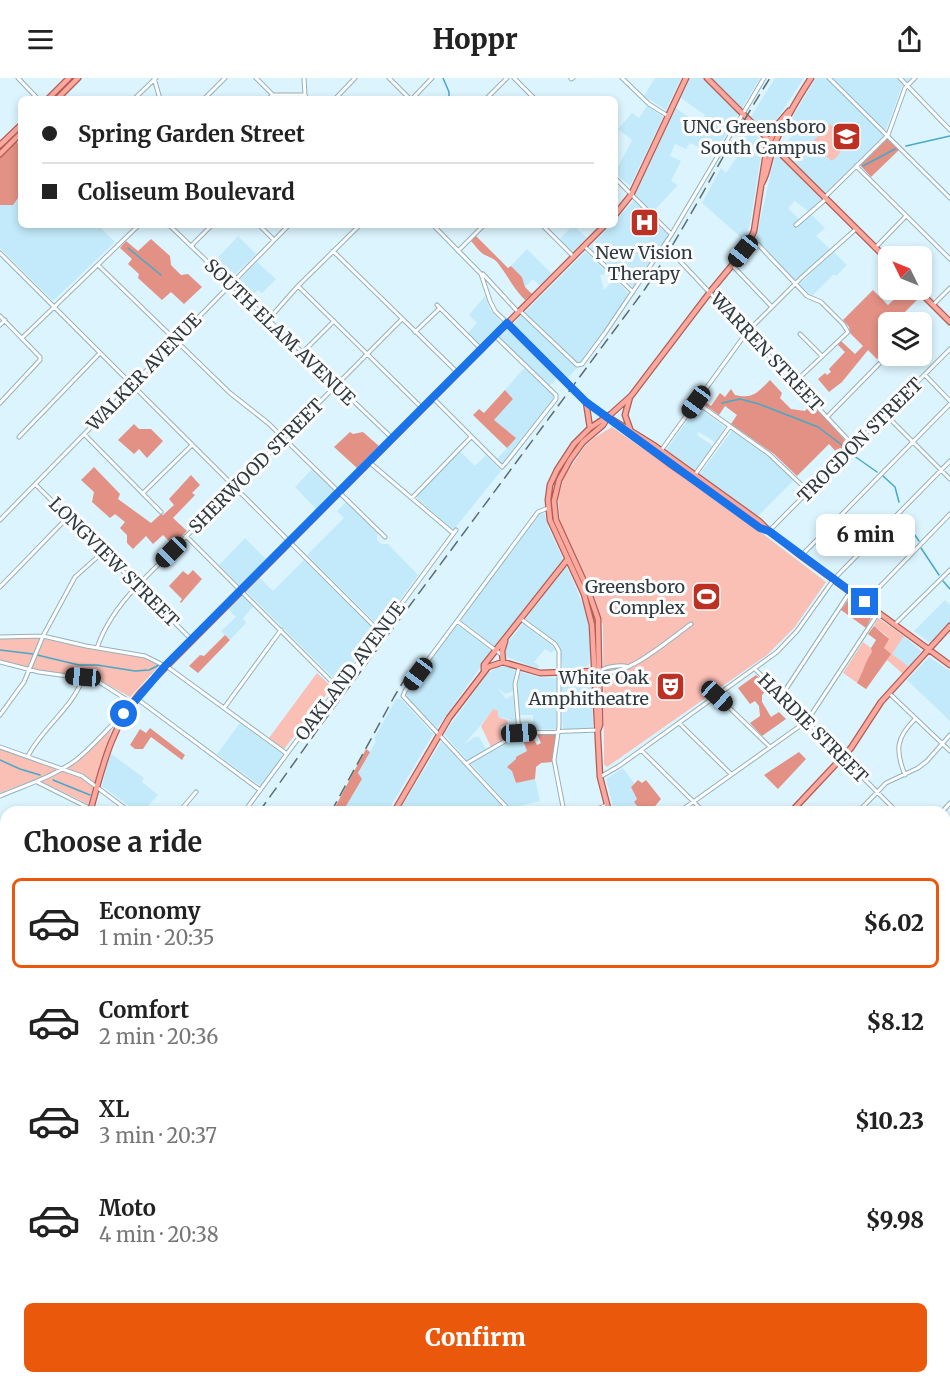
<!DOCTYPE html>
<meta charset="utf-8">
<style>
:root{--surface:#fff;--page:#f2f2f2;--text:#222;--muted:#767676;--line:#e0e0e0;--accent:#ea580c}
body{margin:0;font-family:Merriweather,serif;background:var(--page);color:var(--text);height:100vh;display:flex;flex-direction:column;font-size:22px;white-space:nowrap}
*{box-sizing:border-box;margin:0}
p{font-size:20px;color:var(--muted)}
.icon{flex:none;width:33px;height:33px;fill:none;stroke:currentColor;stroke-width:2;stroke-linecap:round;stroke-linejoin:round}
.map{position:relative;flex:1;overflow:hidden}
.sheet{position:absolute;left:0px;top:728px;width:951px;height:578px;display:flex;flex-direction:column;background:var(--surface);border-radius:18px 18px 0 0;box-shadow:0 3px 9px #0003}
.sheet>*{flex:none}
.banner{position:absolute;left:18px;top:18px;width:600px;height:132px;border-radius:9px;box-shadow:0 3px 9px #0003;display:grid;align-content:center;height:132px;padding:0 24px;background:var(--surface)}
.needle{width:39px;rotate:313deg}
.tools{position:absolute;left:878px;top:168px;display:grid;gap:12px}
.tools a{display:grid;place-items:center;width:54px;height:54px;border-radius:9px;background:var(--surface);box-shadow:0 3px 9px #0003;font-size:30px}
.end{position:absolute;width:27px;height:27px;margin:-14px;border:8px solid #1a73e8;background:#fff;box-shadow:0 0 0 3px #fff}
.from{border-radius:50%}
.bubble{position:absolute;height:42px;border-radius:9px;background:var(--surface);box-shadow:0 3px 9px #0003;font-size:20px;font-weight:800;line-height:42px;text-align:center}
.car{position:absolute;width:18px;height:36px;margin:-18px -9px;border-radius:8px;box-shadow:0 0 4px 2px #0007;background:linear-gradient(#222 24%,#8ab4d8 0 40%,#222 0 76%,#8ab4d8 0 86%,#222 0)}
.banner b{display:flex;align-items:center;gap:21px;height:57px;font-size:22px}
.banner b+b{border-top:2px solid var(--line)}
.banner i{width:15px;height:15px;background:var(--text)}
ul{padding:0;list-style:none}
li{display:flex;align-items:center;gap:18px;height:90px;margin:0 12px 9px;padding:0 12px;border:3px solid transparent;border-radius:9px}
li div{flex:1}
li b{display:block;font-size:22px}
li em{font-style:normal;font-weight:800}
li.current{border-color:var(--accent)}
li>.icon{width:54px;height:54px;stroke-width:1.5}
h2{padding:0 24px;font-size:27px;line-height:72px}
.action{display:flex;gap:12px;margin-top:auto;padding:12px 24px}
.action a{flex:1;height:69px;border-radius:9px;background:var(--accent);color:#fff;font-size:24px;font-weight:800;line-height:69px;text-align:center}
header{display:flex;justify-content:space-between;align-items:center;height:78px;padding:0 24px;background:var(--surface);font-size:27px;font-weight:800}
.map>svg:first-child{display:block}
.built{fill:#c3eafa}
.green{fill:#fabfb5}
.forest{fill:#e29184}
.lines{fill:none;stroke-linecap:round;stroke-linejoin:round}
.stream{stroke:#47a8c8;stroke-width:1.5}
.river{stroke:#47a8c8;stroke-width:5}
.minor-casing{stroke:#94b1bd;stroke-width:5}
.major-casing{stroke:#b15d54;stroke-width:7}
.highway-casing{stroke:#b15d54;stroke-width:8}
.minor{stroke:#fff;stroke-width:3}
.major{stroke:#fba99f;stroke-width:4.5}
.highway{stroke:#f8705f;stroke-width:5}
.rail{stroke:#5c6b71;stroke-width:1.5;stroke-dasharray:12 6;stroke-linecap:butt}
.route{stroke:#1a73e8;stroke-width:8}
.labels{text-anchor:middle;dominant-baseline:central;stroke-width:6;stroke-linejoin:round;paint-order:stroke}
.poi-label{font-size:18px;fill:#2e3a3f;stroke:#fcfcfc;text-anchor:end}
.street-label{font-size:18px;fill:#2e3a3f;stroke:#fcfcfc}
</style>
<header><svg class="icon" aria-label="menu" viewBox="0 0 24 24"><path d="M4 6h16M4 12h16M4 18h16"/></svg>Hoppr<svg class="icon" aria-label="share" viewBox="0 0 24 24"><path d="M12 15V3M7 8l5-5 5 5M5 13v7h14v-7"/></svg></header>
<div class="map">
<svg width="950" height="1304" viewBox="0 0 950 1304">
<rect width="100%" height="100%" fill="#dcf4fe"/>
<path class="built" d="M655,0H681L666,32L644,18Z
M690,0H760L714,77L690,65L686,71L675,66L670,78L681,83L671,103L678,107L652,135L635,117L676,30L699,47L705,37L681,20Z
M775,0H804L768,55L765,56L750,40Z
M816,0H911L902,8L884,57L825,115L780,71L793,57L786,50Z
M647,28L663,39L630,108L615,95L632,62L618,51L632,35L639,40Z
M746,46L763,65L750,146L744,162L702,125L721,90L726,95L737,79L731,72Z
M775,77H777L822,122L809,134L795,123L788,130L802,144L811,136L825,150L816,158L830,171L795,203L756,160Z
M21,116V147H98L115,164L53,223L0,170V127H13Z
M634,122L668,157L633,209L618,197L590,169L611,147H615V143Z
M573,147L587,160L572,174L559,162Z
M238,158L256,176L230,201L213,185Z
M527,171L552,196L540,208L533,201L525,209L522,199L511,188Z
M585,174L606,193L603,197H600L604,212L615,201L629,216L581,285L576,286L524,235Z
M834,174L847,187L836,198L834,196L812,218L799,206Z
M257,184L276,201L262,215L258,212L250,220L235,206Z
M485,218L490,231L502,245L479,267L467,256L477,245L469,237Z
M522,236L577,290L568,300L513,247Z
M507,251L558,299L549,308L499,260Z
M524,290L553,316L554,320L502,386L497,381L516,360L494,342L513,321L505,312Z
M697,329L725,349L715,364L699,354L697,357L713,368L695,392L666,372Z
M732,353L773,382L794,402L757,439L699,397Z
M460,373L475,388L486,377L501,393L455,450L452,451L416,419Z
M312,391L335,413L316,431L295,409Z
M346,424L377,455V462L381,466H388L418,497L381,548H379L307,477L344,440L337,433Z
M540,435L545,436L549,451L563,481L497,569H495L461,542Z
M245,460L266,481L240,508L219,487Z
M304,482L376,553L340,604H337L246,513L259,499L273,513Z
M564,489H567L586,534L590,557V584L587,588L563,591L559,567L526,541Z
M242,517L253,529L243,540L246,545L230,562L221,553L236,539L228,531Z
M945,522L950,527V544L930,565L914,553Z
M523,546L556,571L551,575L545,571L534,584L539,588L538,591L505,578V568Z
M456,548H459L492,573L437,650L407,621L406,616Z
M904,558L921,573L909,589L891,576Z
M929,579L950,593V643L907,602Z
M507,588L515,592L513,613L505,616L497,609L506,621L513,617L515,642L498,639L497,633L493,631L476,653L464,666L475,659H479L486,671L467,682L444,656L487,596L498,589Z
M521,594L538,599L557,600L556,651L533,652V637H519L518,607L519,597Z
M588,598L592,607L593,650L563,652L562,628H572L579,619L562,617V601L564,599Z
M396,621H401L433,656L388,733H354L345,729L362,701L358,696L376,663L374,661Z
M240,645L282,676V679L261,707H259L217,676Z
M521,657L528,673L510,686L512,693L516,705L535,701L540,723L511,730L471,686V684Z
M441,664H442L507,733H399Z
M110,675L144,700L142,704L158,717L143,733H136L102,708Z
M623,690L634,705L631,709L637,721L634,724L641,733H614L606,701Z
M945,784L950,788V954L945,960Z
M6,1055V1127L0,1133V1059Z
M6,1211V1299H32L26,1304H0V1223Z"/>
<path class="green" d="M830,46C845,59 848,70 832,83L811,67L812,64Z
M612,349L733,433L826,504L794,550L767,577L607,689L604,686L603,548L594,516L560,443L558,419L564,399L585,368L594,360Z
M878,540L904,558L892,576L909,589L903,596L887,582L866,611L843,595L863,564L887,582L884,570L887,558L874,548Z
M34,559L141,579L158,585L159,588L130,619L96,600L35,592L0,582V561Z
M317,595L332,609L284,671L269,660Z
M493,631L498,633V639L507,642L508,646L500,649L506,660L491,669L481,648Z
M112,650L88,726L36,701L0,715V670L65,692L93,669Z"/>
<path class="forest" d="M887,61L899,72L871,99L860,87Z
M16,63L21,69V116L13,127H0V78Z
M476,158L508,190L511,188L522,199L525,209L532,216L525,222C514,211 509,200 500,188C496,181 491,180 485,177C480,175 475,167 471,163Z
M151,161L170,178L171,187L181,197L188,196L202,209L184,226L171,214L162,222L138,200L139,196L128,186L132,181L120,170L126,163L138,173Z
M873,212L888,227L904,212H913L920,219L900,239L904,244H888V271L877,281L868,272L842,304L829,314L818,301L825,295L827,297L831,294L829,291L845,274L838,267L841,263L855,276L863,268L850,255L849,249L843,242Z
M770,302L782,315L780,320L791,331L805,333L812,325L850,368L840,378L829,366L797,398L774,376L731,346L737,337L725,328L719,337L701,324V321L711,328L720,315L725,319L731,311L735,317C754,321 757,315 770,302Z
M505,312L513,321L494,342L516,360L507,370L473,337L479,331L484,335Z
M134,346L139,351H151L163,363L147,380L139,371L134,376L118,362Z
M350,354L353,356L363,354L379,368L357,390L334,369Z
M94,389L120,416L118,421L151,445L161,436L163,437L174,427L169,421L191,397L200,407L192,415L195,417L173,440L187,453L173,467L163,457L153,466L146,458L133,471L127,465V457L120,450L125,444L115,436L110,440L92,424L94,414L81,402Z
M193,492L202,501L181,525L180,524L182,521L169,508L183,493L188,497Z
M849,521L873,536L866,550L841,532Z
M874,548L889,561L884,570L891,576L866,611L857,605C863,595 865,584 872,574L871,570L876,562L868,556Z
M225,557L230,562L198,595L189,588L200,577L204,578Z
M756,597L770,609L762,617V624L771,639L779,634L786,641L762,658L750,645L760,638L759,628L755,623L750,626L738,610Z
M150,650L185,677L182,682L151,659L143,671H135L130,667L140,651L146,655Z
M554,655L556,658L552,684L541,685L536,689L535,701L516,705L512,693L507,689L516,681V679L527,673L521,657H532L537,667L541,665L537,656Z
M366,671L370,674L358,695L362,701L343,733H333Z
M799,674L806,681L778,711L764,697Z
M638,702L642,705L646,702L661,721L651,733H641L634,724L637,721L631,709Z
M573,1299H677L672,1304H575Z"/>
<g class="lines">
<path class="stream" d="M443,0L449,14V21
M906,68L950,58
M863,88L895,71
M128,170L161,197
M722,325L740,321L759,326L818,349L846,370
M850,375L877,394
M883,398L895,409L899,424
M900,436L919,463
M921,470L939,497
M943,503L950,511
M0,572L33,576L79,587H97L135,593L149,592L159,587
M0,682L20,691L40,697
M53,702L90,717
M945,1018L950,1021
M187,1299L203,1304"/>
<path class="river" d="M945,1122L950,1121
M629,1304L638,1299"/>
<defs>
<path id="minor" d="M18,0L38,21
M154,0L160,21
M256,0L273,17H305
M304,0L305,17L307,21
M389,0L410,21
M514,0L535,21
M622,0L649,26L668,38
M829,0L950,120
M900,0L950,52
M571,1L573,0
M134,21L156,0
M204,21L225,0
M268,21L273,17
M335,21L355,0
M412,21L432,0
M486,21L507,0
M856,88L950,181
M615,100L671,156
M825,119L888,57L905,10L915,0
M169,147L392,360
M259,147L274,162
M433,147L481,196L490,223L495,233L560,296L575,314L608,339
M542,147L574,179
M796,147L826,121
M752,160L807,218L821,224L843,246L848,254L795,304
M191,168L212,147
M584,168L633,214
M875,170L906,138
M333,173L458,295
M458,173L484,147
M0,175L380,554
M679,182L854,368
M98,187L230,315L268,345L385,459
M732,187L772,229
M483,196L518,234
M298,208L422,330
M437,227L481,271
M933,227L950,210
M520,233L577,287L582,286L605,255L671,157L764,0
M0,238L40,279V282L0,325
M268,242L298,208L360,147
M0,247L5,242
M415,254L440,230
M800,256L822,278
M22,260L139,147
M302,275L334,243
M925,297L950,323
M433,320L502,389L505,386L556,321V317L495,258
M696,324L769,376L808,413
M885,336L950,401
M828,338L879,286
M84,356L161,434
M19,359L100,275
M660,374L747,254L802,199L856,151
M369,384L453,455
M694,398L730,348
M36,407L192,562
M143,415L192,367
M412,420L471,359
M0,442L289,147
M769,453L950,271
M186,458L339,611
M801,478L950,326
M0,509L68,439
M865,524L950,436
M521,541L555,566L559,573V648L554,682L564,734
M457,543L502,577
M895,546L950,492
M0,559L43,558L86,568L145,578L169,590L287,676
M97,570C105,546 120,526 137,508L402,241
M0,584L39,594L96,602L132,625
M755,591L897,734
M599,593C622,604 672,559 691,546
M599,593C606,589 621,586 628,589
M712,613L770,669
M889,615L950,673
M782,617L850,514
M136,620L260,712
M224,630L281,552
M0,637L24,604L43,558L75,499L103,474
M679,645L731,696
M519,655L515,606L519,589
M0,669L82,698L130,734
M641,672L704,734
M28,678C42,650 74,629 83,599
M467,685L519,655L598,652
M905,697C895,672 896,660 915,641
M600,699L619,688L777,574L797,553L834,501L950,383
M37,704L91,731
M0,718C26,707 53,699 76,682C94,668 107,650 124,636
M179,734L196,714
M244,734L306,650L343,605L456,452
M511,734L403,618L405,613L538,434L548,430
M590,734L607,727
M679,734L807,643L879,534
M858,734L886,705L918,690L927,683L950,657
M942,734L950,725
M0,772L6,769
M945,780L950,784
M3,874L2,855L6,837
M0,910L6,914
M0,943L6,937
M945,965L950,960
M945,982L950,987
M0,1005L6,1006
M945,1060L950,1066
M945,1108L950,1105
M945,1148L950,1141
M945,1211L950,1209
M945,1273L950,1271
M262,1299L267,1304
M317,1299L324,1304
M395,1299L402,1304
M571,1299L573,1304
M159,1304L161,1299
M291,1304L297,1299
M898,1304L902,1299"/>
<path id="major" d="M707,0L764,57L774,69L888,182
M48,21L69,0
M57,21L78,0
M0,67L21,47
M0,76L21,55
M762,105C768,95 769,81 773,70C783,45 796,23 811,0
M615,137L631,117L686,0
M918,212L950,244
M586,324L590,350
M608,339L655,368L759,443L769,453L801,478L950,587
M612,343L670,386L767,452
M630,351L625,337L630,319
M503,584L502,573L505,563
M484,592V587L567,482
M598,652L600,647L598,541L588,512L556,442L554,423L559,402L570,382L583,364L603,347L608,339
M90,734C102,691 111,649 140,615L605,147
M394,734L449,640L488,589L503,584L540,595L597,593
M609,734L600,699L592,547L584,516L550,442L548,422L550,407L557,392L574,366L590,350L611,336L631,318L710,214L747,169L754,153L767,69L778,46L789,33
M791,734L851,670L881,624L950,548
M0,874H6
M0,882L6,881
M0,1033L6,1022
M437,1299V1304
M443,1299V1304
M729,1299V1304
M735,1299V1304
M37,1304L43,1299
M60,1304L63,1299
M73,1304L75,1299"/>
<path id="highway" d="M945,1233L950,1232
M945,1247L950,1245
M945,1259L950,1257
M841,1299L843,1304
M681,1304L686,1299
M783,1304L797,1299
M810,1304L825,1299
M865,1304L868,1299"/>
</defs>
<use href="#minor" class="minor-casing"/>
<use href="#major" class="major-casing"/>
<use href="#highway" class="highway-casing"/>
<use href="#minor" class="minor"/>
<use href="#major" class="major"/>
<use href="#highway" class="highway"/>
<path class="rail" d="M259,734L321,647L645,211C690,143 726,69 770,0
M331,734L394,619L406,599
M0,1046L6,1041
M0,1090L6,1088
M0,1136L6,1150
M0,1205L6,1188"/>
</g>
<g class="lines">
<path class="route" d="M124,636L165,588L507,245L586,324L760,450L769,453L865,524"/>
</g>
<defs>
<symbol id="university-square" viewBox="-11 -11 22 22"><rect x="-9" y="-9" width="18" height="18" rx="4" fill="#bd3024" stroke="#fcfcfc"/><path d="M0-5L7-2L0 1L-7-2ZM-4 1L0 2.5L4 1V4Q0 6-4 4Z" fill="#fff"/></symbol>
<symbol id="hospital-square" viewBox="-11 -11 22 22"><rect x="-9" y="-9" width="18" height="18" rx="4" fill="#bd3024" stroke="#fcfcfc"/><path d="M-5-5h3v3.5h4V-5h3V5h-3V1.5h-4V5h-3Z" fill="#fff"/></symbol>
<symbol id="stadium-square" viewBox="-11 -11 22 22"><rect x="-9" y="-9" width="18" height="18" rx="4" fill="#bd3024" stroke="#fcfcfc"/><path d="M0-5a6.5 5 0 1 0 0 10a6.5 5 0 1 0 0-10ZM-3.5-1.8h7v3.6h-7Z" fill="#fff"/></symbol>
<symbol id="theatre-square" viewBox="-11 -11 22 22"><rect x="-9" y="-9" width="18" height="18" rx="4" fill="#bd3024" stroke="#fcfcfc"/><path d="M-5-5.5Q0-4 5-5.5V0Q5 5 0 6Q-5 5-5 0ZM-3.3-2.5H-1v1.5H-3.3ZM1-2.5H3.3v1.5H1ZM-2.8 1Q0 5.5 2.8 1Z" fill="#fff"/></symbol>
</defs>
<g fill-rule="evenodd">
<use href="#university-square" x="830" y="42" width="33" height="33"/>
<use href="#hospital-square" x="628" y="128" width="33" height="33"/>
<use href="#stadium-square" x="690" y="502" width="33" height="33"/>
<use href="#theatre-square" x="654" y="592" width="33" height="33"/>
</g>
<g class="labels">
<g class="poi-label">
<text x="826" y="48">UNC Greensboro<tspan x="826" dy="21">South Campus</tspan></text>
<text x="644" y="174" text-anchor="middle">New Vision<tspan x="644" dy="21">Therapy</tspan></text>
<text x="685" y="508">Greensboro<tspan x="685" dy="21">Complex</tspan></text>
<text x="649" y="599">White Oak<tspan x="649" dy="21">Amphitheatre</tspan></text>
</g>
<g class="street-label">
<text transform="translate(280 254) rotate(44)">SOUTH ELAM AVENUE</text>
<text transform="translate(767 274) rotate(47)">WARREN STREET</text>
<text transform="translate(144 294) rotate(-46)">WALKER AVENUE</text>
<text transform="translate(860 362) rotate(-45)">TROGDON STREET</text>
<text transform="translate(256 388) rotate(-45)">SHERWOOD STREET</text>
<text transform="translate(114 484) rotate(45)">LONGVIEW STREET</text>
<text transform="translate(350 593) rotate(-53)">OAKLAND AVENUE</text>
<text transform="translate(813 650) rotate(45)">HARDIE STREET</text>
</g>
</g>
</svg>
<div class="tools">
<a><svg class="needle" viewBox="-14 -14 28 28"><path d="M0-13l5 13h-10z" fill="#e53935"/><path d="M0 13l5-13h-10z" fill="#767676"/></svg></a>
<a><svg class="icon" aria-label="layers" viewBox="0 0 24 24"><path d="M12 4l9 5-9 5-9-5zM3 14l9 5 9-5"/></svg></a>
</div>
<i class="end from" style="left:124px;top:636px"></i>
<i class="end" style="left:865px;top:524px"></i>
<div class="bubble" style="left:816px;top:436px;width:99px">6 min</div>
<i class="car" style="left:743px;top:173px;rotate:219deg"></i>
<i class="car" style="left:696px;top:324px;rotate:216deg"></i>
<i class="car" style="left:171px;top:474px;rotate:225deg"></i>
<i class="car" style="left:418px;top:596px;rotate:217deg"></i>
<i class="car" style="left:83px;top:599px;rotate:275deg"></i>
<i class="car" style="left:717px;top:618px;rotate:132deg"></i>
<i class="car" style="left:519px;top:655px;rotate:87deg"></i>
<div class="banner">
<b><i class="from"></i>Spring Garden Street</b>
<b><i></i>Coliseum Boulevard</b>
</div>
<section class="sheet">
<h2>Choose a ride</h2>
<ul>
<li class="current"><svg class="icon" aria-label="car" viewBox="0 0 24 24"><path d="M5 17H2v-5l4-1 3-4h7l3 4 3 1v5h-3M9 17h6M6 11h13"/><circle cx="7" cy="17" r="2"/><circle cx="17" cy="17" r="2"/></svg><div><b>Economy</b><p>1 min · 20:35</p></div><em>$6.02</em></li>
<li><svg class="icon" aria-label="car" viewBox="0 0 24 24"><path d="M5 17H2v-5l4-1 3-4h7l3 4 3 1v5h-3M9 17h6M6 11h13"/><circle cx="7" cy="17" r="2"/><circle cx="17" cy="17" r="2"/></svg><div><b>Comfort</b><p>2 min · 20:36</p></div><em>$8.12</em></li>
<li><svg class="icon" aria-label="car" viewBox="0 0 24 24"><path d="M5 17H2v-5l4-1 3-4h7l3 4 3 1v5h-3M9 17h6M6 11h13"/><circle cx="7" cy="17" r="2"/><circle cx="17" cy="17" r="2"/></svg><div><b>XL</b><p>3 min · 20:37</p></div><em>$10.23</em></li>
<li><svg class="icon" aria-label="car" viewBox="0 0 24 24"><path d="M5 17H2v-5l4-1 3-4h7l3 4 3 1v5h-3M9 17h6M6 11h13"/><circle cx="7" cy="17" r="2"/><circle cx="17" cy="17" r="2"/></svg><div><b>Moto</b><p>4 min · 20:38</p></div><em>$9.98</em></li>
</ul>
<div class="action"><a>Confirm</a></div>
</section>
</div>
